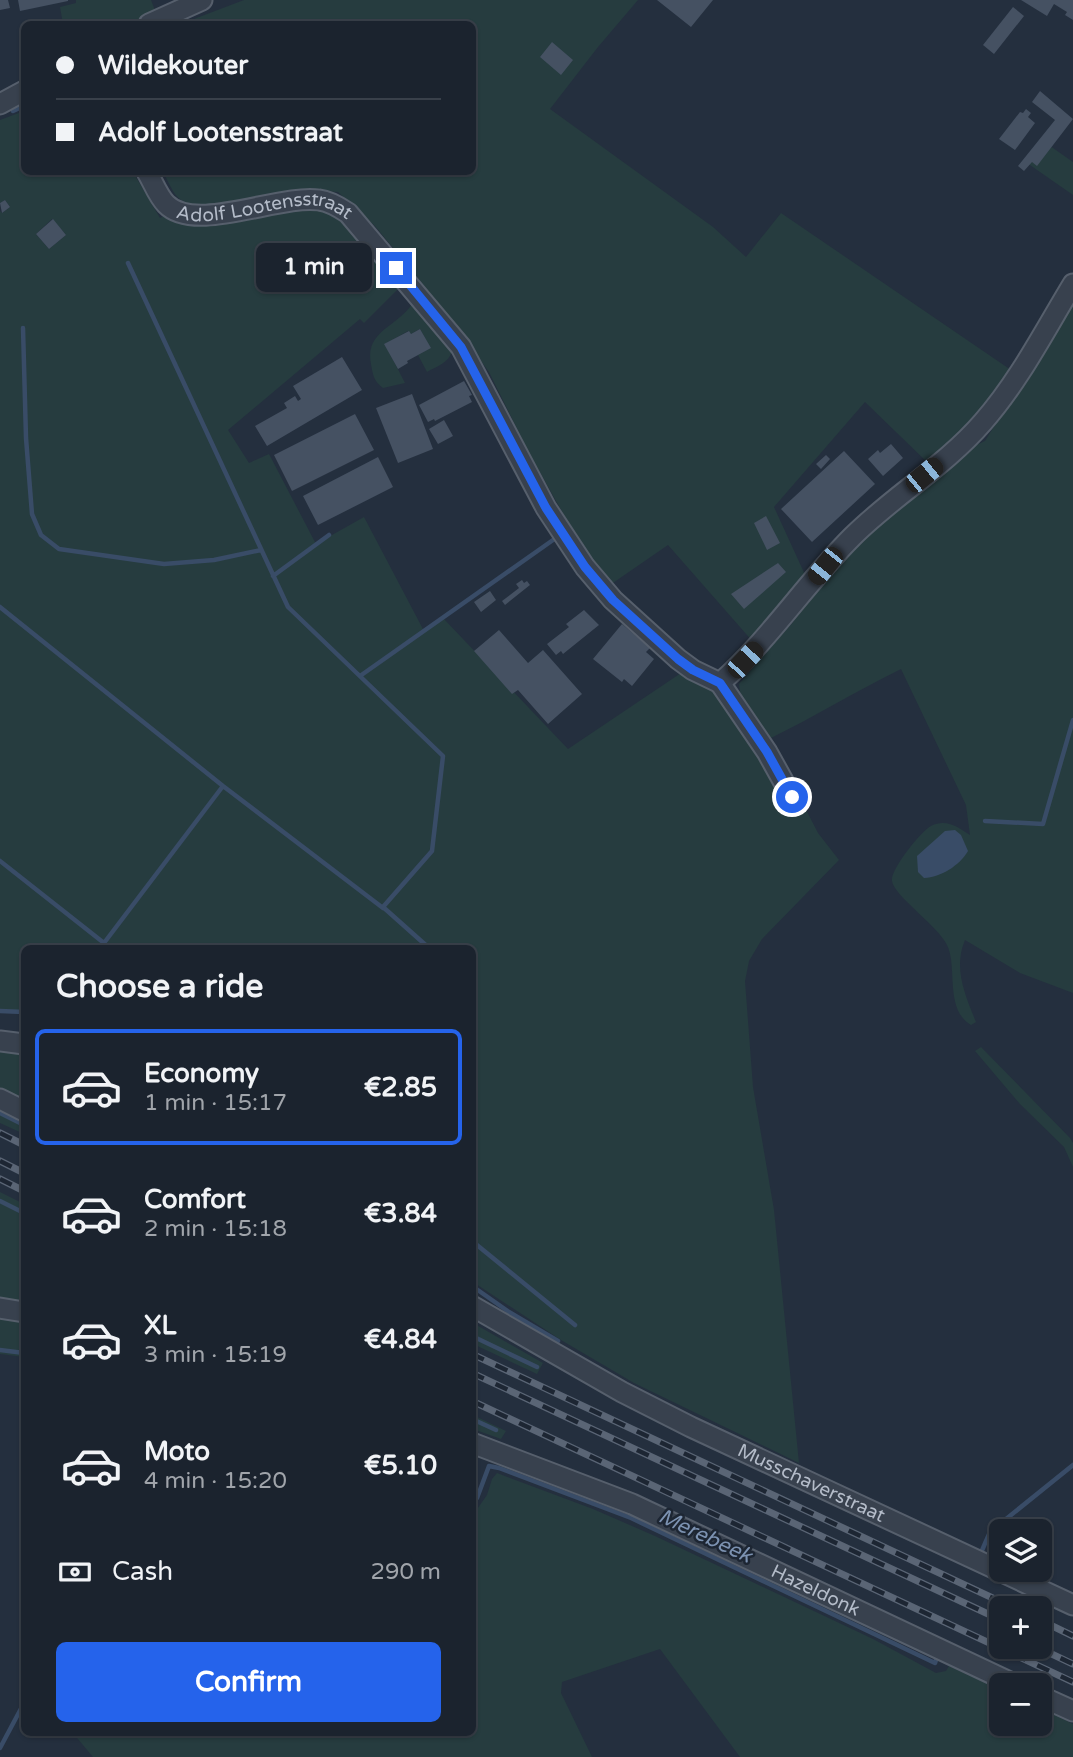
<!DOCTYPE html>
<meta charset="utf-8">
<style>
:root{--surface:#1b232e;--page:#242b36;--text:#f1f3f6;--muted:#a0a4aa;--line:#39404a;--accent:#2563eb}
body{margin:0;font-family:"Varela Round",sans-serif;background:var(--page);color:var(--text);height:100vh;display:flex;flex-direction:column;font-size:26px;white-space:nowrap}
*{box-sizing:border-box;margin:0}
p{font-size:23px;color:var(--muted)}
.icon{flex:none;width:38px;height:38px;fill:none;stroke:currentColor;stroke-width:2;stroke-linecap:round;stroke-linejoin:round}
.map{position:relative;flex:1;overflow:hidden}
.drawer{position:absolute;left:21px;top:945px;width:455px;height:791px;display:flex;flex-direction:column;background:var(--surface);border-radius:10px;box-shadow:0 2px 5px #0004,0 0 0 2px var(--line)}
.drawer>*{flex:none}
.guide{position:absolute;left:21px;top:21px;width:455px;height:154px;border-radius:10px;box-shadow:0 2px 5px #0004,0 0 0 2px var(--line);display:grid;align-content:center;height:154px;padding:0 35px;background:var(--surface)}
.controls{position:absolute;left:989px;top:1519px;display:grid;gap:14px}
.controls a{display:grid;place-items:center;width:63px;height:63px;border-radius:10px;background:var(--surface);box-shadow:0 2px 5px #0004,0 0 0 2px var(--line);font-size:35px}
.end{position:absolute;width:32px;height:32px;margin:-16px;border:9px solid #2563eb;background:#fff;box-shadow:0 0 0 4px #fff}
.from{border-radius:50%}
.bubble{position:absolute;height:49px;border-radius:10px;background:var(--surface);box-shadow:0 2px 5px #0004,0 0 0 2px var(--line);font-size:23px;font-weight:700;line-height:49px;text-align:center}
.car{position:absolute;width:21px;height:42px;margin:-21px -10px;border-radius:9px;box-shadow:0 0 5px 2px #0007;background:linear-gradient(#222 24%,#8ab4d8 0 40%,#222 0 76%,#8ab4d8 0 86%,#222 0)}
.guide b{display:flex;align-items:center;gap:24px;height:66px;font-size:26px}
.guide b+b{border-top:2px solid var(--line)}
.guide i{width:18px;height:18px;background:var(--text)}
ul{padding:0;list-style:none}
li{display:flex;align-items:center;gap:21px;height:116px;margin:0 14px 10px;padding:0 21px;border:4px solid transparent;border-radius:10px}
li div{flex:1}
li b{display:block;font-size:26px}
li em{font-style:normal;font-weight:700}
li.current{border-color:var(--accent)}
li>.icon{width:63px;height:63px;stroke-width:1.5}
h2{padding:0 35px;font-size:32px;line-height:84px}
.pay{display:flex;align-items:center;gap:18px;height:77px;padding:0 35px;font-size:26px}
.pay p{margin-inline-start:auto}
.button{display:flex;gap:14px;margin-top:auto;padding:14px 35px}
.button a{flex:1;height:80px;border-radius:10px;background:var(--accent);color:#fff;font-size:28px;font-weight:700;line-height:80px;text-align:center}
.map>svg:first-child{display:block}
.green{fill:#263c3f;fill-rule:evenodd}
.water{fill:#394c67}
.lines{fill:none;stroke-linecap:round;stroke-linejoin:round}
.stream{stroke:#394c67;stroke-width:4.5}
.building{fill:#455162}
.minor-casing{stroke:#565f6c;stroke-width:23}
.minor{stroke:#38414e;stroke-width:19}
.rail-casing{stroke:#5a6575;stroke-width:7}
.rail{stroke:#1d2633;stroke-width:4.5;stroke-dasharray:13;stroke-linecap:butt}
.route{stroke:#2563eb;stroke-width:9}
.labels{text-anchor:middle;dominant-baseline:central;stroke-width:5;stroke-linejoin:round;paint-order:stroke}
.street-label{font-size:19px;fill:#b4bcc9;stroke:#1d2633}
.water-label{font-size:21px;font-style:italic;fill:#7c92b1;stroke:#1d2633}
</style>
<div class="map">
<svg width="1073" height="1757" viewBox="0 0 1073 1757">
<rect width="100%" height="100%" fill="#242f3e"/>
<path class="green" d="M76,0H151L156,13L134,24H63L60,7L76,3Z
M244,0H638L598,47L550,109L713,227L746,257L781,213L1011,370L978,420L928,463L865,402L774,507L807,579L754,643L668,545L610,585L579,542L528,451L489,372L444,310L375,226L338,192L308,190L196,206C174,201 173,190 163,172H472V24H197L194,19Z
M24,111V172H133L160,218L166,215L315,205L338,213L403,284L364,323L360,319L228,430L249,463L269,454L316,544L364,517L424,631L443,618L568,749L684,671L716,692L757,747L790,807L801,800L818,833L839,860L762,939L749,961L745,981L753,1087L774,1210L799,1463L634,1383L561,1340L473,1282L472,948H24V1012H0V211L2,213L10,207L5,200L0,203V120ZM52,219L66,235L49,249L36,234Z
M1043,141L1073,162V195L1027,163Z
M415,299L452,351C449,363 437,366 427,372L418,355L430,348L420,329L411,334L408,331L385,344L405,383L383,388C374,381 373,376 371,364C364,329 401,327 415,299Z
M1073,299V993L1020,973L965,940C953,968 965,995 976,1022L971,1025C944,1009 958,967 947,945C938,926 894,896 892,881C890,870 921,831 931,826C947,818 959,828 970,835L966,805L901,669C856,691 814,717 769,739L741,698L739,684L793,622L831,572L857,545L970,448L985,441Z
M981,1047L1070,1138L1073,1143V1167L1064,1147L1020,1104L975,1051Z
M0,1052L24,1054V1106L0,1094Z
M0,1106L24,1117V1134L0,1123Z
M0,1192L24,1204V1305L0,1299Z
M0,1318L24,1321V1357L0,1354Z
M473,1323L543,1363L537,1374L473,1344Z
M472,1415H473L506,1431L501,1439L473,1429Z
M497,1473L593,1509L655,1536L873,1639L936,1673L946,1671L949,1666L1001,1690V1724H1040V1708L1073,1724V1757H740L660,1649L562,1682L561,1693L592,1757H93L73,1733L472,1732L473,1515L487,1495L492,1479Z"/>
<path class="water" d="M955,830L961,835L968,851C959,866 941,877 924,878L918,872L917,856L945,831Z"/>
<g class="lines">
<path class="stream" d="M13,111L24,106
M128,263L288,607L443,756L432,851L383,907L429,948
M23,328L26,438L32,514L41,535L59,549L164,564L214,560L261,550
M273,576L329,535
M0,607L223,786L383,908
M360,676L553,540
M985,821L1043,824L1073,720
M0,861L104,943L223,786
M0,1011L24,1012
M0,1113L24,1125
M0,1201L24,1213
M472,1241L575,1325
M472,1286L509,1312L558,1341
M472,1336L537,1367
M0,1350L24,1353
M472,1419L496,1430
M472,1503L477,1498L489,1466L499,1468L631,1518L935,1663L937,1657
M980,1555L990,1532L1073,1465
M0,1748L24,1703"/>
</g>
<path class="building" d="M0,0H8L10,8L0,10Z
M18,0H68V1L20,11Z
M657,0H713L691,27Z
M1021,0H1073V20L1065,15L1067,12L1054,4L1047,16Z
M1013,7L1024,16L994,54L983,45Z
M552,42L573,60L561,75L540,57Z
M1040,91L1073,119L1037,166L1032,162L1024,171L1018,166L1055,120L1032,102Z
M1026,109L1031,113L1028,117L1035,123L1015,150L999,139L1020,112L1023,113Z
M5,200L10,207L2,213L0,203Z
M53,219L66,235L49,249L36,234Z
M420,329L431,348L407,361L408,363L398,369L384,344L409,331L411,334Z
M342,357L362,390L267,446L255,426L287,408L284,403L295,396L298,401L301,399L293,386Z
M464,381L472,395L469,396L472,402L435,421L434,419L428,422L419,405Z
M412,394L433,449L398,463L376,408Z
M355,414L374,450L292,491L274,455Z
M444,420L453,436L438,444L429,429Z
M891,444L903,458L883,476L868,459L878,450L880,453Z
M844,451L875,484L812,542L781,509Z
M826,455L830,459L821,469L816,464Z
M378,457L393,487L318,525L303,496Z
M766,516L780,543L767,550L754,523Z
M778,563L786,572L744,609L731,594Z
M522,580L524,583L527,581L530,585L505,605L502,601L519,588L516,584Z
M490,591L496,600L481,612L474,602Z
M584,610L599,625L563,654L561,651L556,655L547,644L569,627L566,624Z
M622,624L650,648L646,652L654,659L632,686L624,679L622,682L593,659Z
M499,630L528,663L543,650L582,694L548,724L518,690L512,694L474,651Z"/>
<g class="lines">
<defs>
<g id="minor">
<path d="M149,24L202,0"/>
<path d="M0,104L24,91"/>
<path id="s1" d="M147,172C153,182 158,196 166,204C195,234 280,194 319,200C329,201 339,207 348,213L461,347L546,508L585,567L613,600L678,659L693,670L720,683C770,639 805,584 852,537C893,496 945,466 983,422C1019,381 1045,330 1073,284"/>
<path d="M720,683L767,752L792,797"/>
<path d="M0,1041L24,1044"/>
<path d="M0,1099L24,1111"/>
<path id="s2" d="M472,1306L622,1392L691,1427L1073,1605"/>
<path d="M0,1308L24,1312"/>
<path id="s3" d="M472,1443L632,1504L1016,1685"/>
<path d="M1040,1696L1073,1711"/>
</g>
</defs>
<use href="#minor" class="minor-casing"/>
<use href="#minor" class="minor"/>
<defs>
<path id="rail" d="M0,1133L24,1145
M0,1161L24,1173
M0,1179L24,1191
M472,1354L1014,1608
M472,1373L1001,1620
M472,1401L1073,1682
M1040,1620L1073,1636
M1037,1647L1073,1664"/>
</defs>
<use href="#rail" class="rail-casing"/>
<use href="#rail" class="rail"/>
</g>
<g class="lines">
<path class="route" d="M396,268L461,347L546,508L585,567L613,600L678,659L693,670L720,683L767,752L792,797"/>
</g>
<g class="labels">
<g class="street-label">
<text stroke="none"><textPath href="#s1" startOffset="140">Adolf Lootensstraat</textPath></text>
<text stroke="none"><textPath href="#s2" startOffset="383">Musschaverstraat</textPath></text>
<text stroke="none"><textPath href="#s3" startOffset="374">Hazeldonk</textPath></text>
</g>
<g class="water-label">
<text transform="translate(705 1536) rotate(25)">Merebeek</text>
</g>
</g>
</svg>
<div class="controls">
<a><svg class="icon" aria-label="layers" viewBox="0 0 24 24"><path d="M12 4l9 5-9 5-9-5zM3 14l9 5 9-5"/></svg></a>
<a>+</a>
<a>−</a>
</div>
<i class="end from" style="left:792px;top:797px"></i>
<i class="end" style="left:396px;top:268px"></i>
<div class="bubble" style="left:256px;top:243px;width:116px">1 min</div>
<i class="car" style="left:924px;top:475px;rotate:51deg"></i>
<i class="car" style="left:825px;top:566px;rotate:219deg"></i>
<i class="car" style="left:745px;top:660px;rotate:43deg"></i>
<div class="guide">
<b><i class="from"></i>Wildekouter</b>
<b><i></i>Adolf Lootensstraat</b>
</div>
<section class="drawer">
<h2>Choose a ride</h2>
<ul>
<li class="current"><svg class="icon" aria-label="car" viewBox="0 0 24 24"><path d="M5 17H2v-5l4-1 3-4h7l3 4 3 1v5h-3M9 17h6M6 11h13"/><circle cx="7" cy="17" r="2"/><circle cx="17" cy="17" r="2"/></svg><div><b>Economy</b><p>1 min · 15:17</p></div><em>€2.85</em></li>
<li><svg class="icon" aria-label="car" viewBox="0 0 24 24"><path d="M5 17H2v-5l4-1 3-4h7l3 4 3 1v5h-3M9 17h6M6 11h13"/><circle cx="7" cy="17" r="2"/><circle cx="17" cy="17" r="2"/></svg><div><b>Comfort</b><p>2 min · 15:18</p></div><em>€3.84</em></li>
<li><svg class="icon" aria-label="car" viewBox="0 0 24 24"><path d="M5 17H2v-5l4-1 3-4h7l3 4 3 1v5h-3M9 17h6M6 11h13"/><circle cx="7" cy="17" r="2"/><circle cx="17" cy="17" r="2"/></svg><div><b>XL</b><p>3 min · 15:19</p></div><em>€4.84</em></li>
<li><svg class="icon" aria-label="car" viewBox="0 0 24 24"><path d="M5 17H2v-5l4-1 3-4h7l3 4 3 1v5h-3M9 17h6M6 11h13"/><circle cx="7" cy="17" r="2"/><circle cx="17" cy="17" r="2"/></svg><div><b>Moto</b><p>4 min · 15:20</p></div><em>€5.10</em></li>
</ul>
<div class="pay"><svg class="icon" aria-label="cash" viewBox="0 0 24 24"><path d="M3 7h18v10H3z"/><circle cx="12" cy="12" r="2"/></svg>Cash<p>290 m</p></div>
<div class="button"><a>Confirm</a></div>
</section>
</div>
